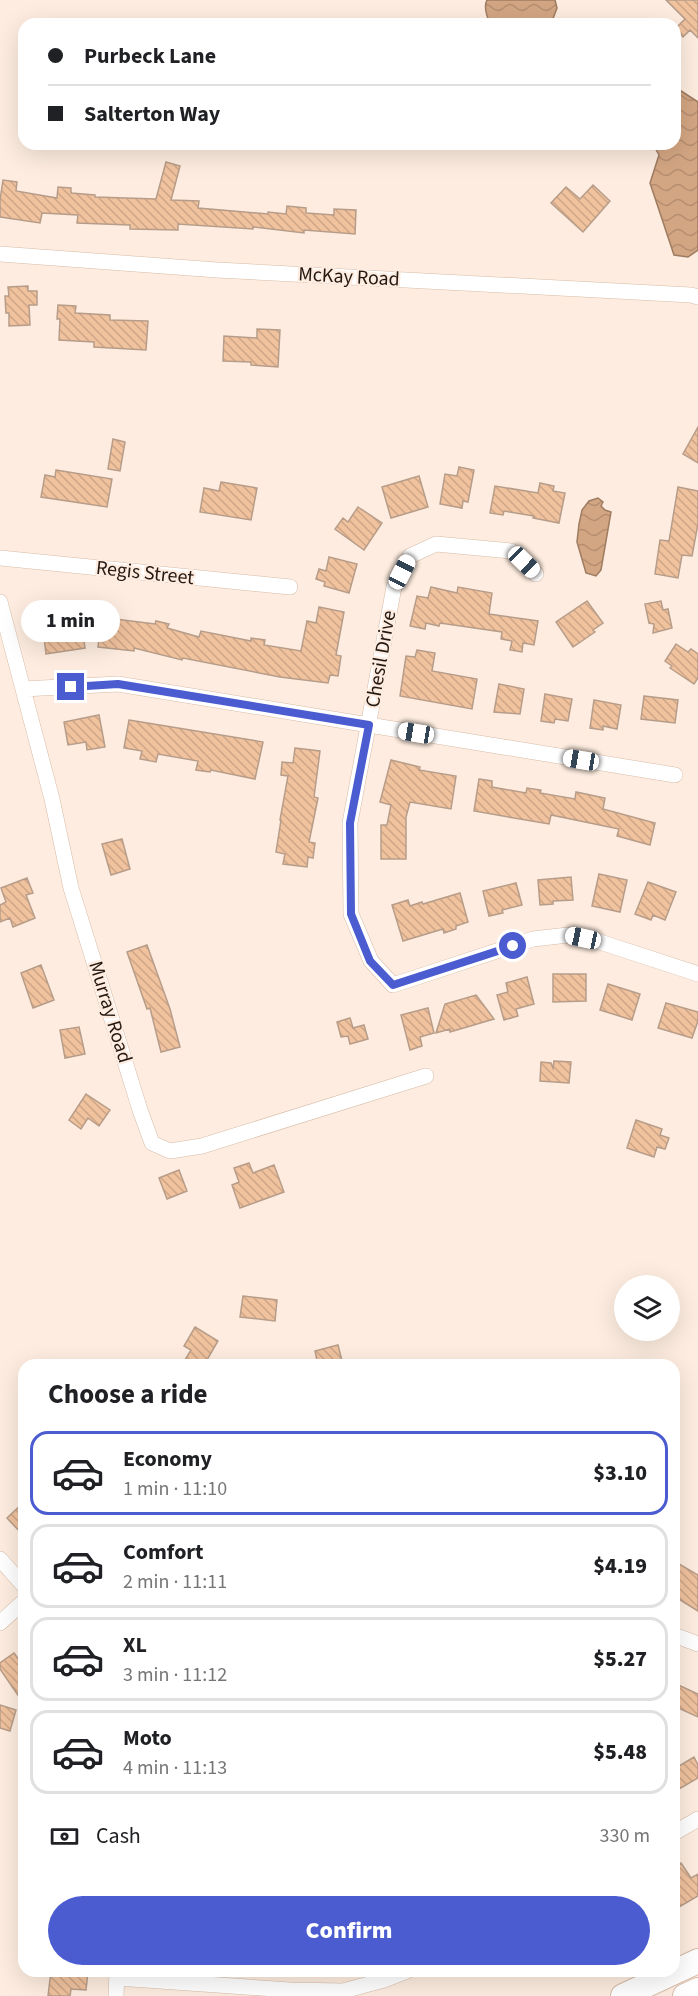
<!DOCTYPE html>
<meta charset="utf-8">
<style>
:root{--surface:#fff;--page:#f6f6f6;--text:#202124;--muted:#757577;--line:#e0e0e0;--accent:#4b5bd0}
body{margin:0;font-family:"Source Sans 3",sans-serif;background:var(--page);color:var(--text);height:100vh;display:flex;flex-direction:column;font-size:22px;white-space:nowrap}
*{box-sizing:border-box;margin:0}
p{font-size:20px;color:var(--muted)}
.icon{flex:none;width:33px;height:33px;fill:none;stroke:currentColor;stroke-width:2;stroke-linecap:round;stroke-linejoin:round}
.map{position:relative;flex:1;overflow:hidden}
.sheet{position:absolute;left:18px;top:1359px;width:662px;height:618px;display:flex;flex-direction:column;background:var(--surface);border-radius:18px;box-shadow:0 6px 24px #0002}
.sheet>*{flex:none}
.banner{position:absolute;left:18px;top:18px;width:663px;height:132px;border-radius:18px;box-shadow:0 6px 24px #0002;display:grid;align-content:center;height:132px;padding:0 30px;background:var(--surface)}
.tools{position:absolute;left:614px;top:1275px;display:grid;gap:12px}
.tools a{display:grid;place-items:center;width:66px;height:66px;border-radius:50%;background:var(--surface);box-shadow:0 6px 24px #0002;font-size:30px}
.end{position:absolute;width:27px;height:27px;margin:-14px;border:8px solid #4b5bd0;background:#fff;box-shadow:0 0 0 3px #fff}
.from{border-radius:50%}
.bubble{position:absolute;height:42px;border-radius:21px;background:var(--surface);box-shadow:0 6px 24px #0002;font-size:20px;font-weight:800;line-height:42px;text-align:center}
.car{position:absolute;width:18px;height:36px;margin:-18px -9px;border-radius:8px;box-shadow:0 0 4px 2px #0007;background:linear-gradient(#fff 24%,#345 0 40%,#fff 0 76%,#345 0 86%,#fff 0)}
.banner b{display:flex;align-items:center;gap:21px;height:57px;font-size:22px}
.banner b+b{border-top:2px solid var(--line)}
.banner i{width:15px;height:15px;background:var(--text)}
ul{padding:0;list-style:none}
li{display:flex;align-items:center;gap:18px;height:84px;margin:0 12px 9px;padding:0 18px;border:3px solid var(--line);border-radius:18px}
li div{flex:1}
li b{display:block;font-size:22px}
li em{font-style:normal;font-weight:800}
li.selected{border-color:var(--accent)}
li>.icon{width:54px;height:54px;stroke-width:1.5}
h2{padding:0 30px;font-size:27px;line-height:72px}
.pay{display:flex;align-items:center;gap:15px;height:66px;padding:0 30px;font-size:22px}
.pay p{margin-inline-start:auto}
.button{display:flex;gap:12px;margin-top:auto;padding:12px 30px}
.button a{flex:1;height:69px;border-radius:36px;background:var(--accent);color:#fff;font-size:24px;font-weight:800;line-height:69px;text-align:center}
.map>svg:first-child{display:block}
.water{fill:url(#water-waves);stroke:#9e7c61;stroke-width:1.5}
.building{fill:url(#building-back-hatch);stroke:#b79d89;stroke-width:1.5}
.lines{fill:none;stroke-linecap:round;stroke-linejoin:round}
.minor-casing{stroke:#d7bca8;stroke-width:16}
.primary-casing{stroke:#d7bca8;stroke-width:26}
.minor{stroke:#fff;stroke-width:15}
.primary{stroke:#fff;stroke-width:24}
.route{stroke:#4b5bd0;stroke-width:8}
.labels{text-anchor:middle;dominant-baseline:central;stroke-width:4.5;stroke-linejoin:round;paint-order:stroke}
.street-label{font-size:20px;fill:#231912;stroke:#fdecdf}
</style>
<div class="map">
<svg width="698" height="1996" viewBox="0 0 698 1996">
<defs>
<pattern id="water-waves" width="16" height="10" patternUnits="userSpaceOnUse" patternTransform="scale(1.5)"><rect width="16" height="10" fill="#d3a683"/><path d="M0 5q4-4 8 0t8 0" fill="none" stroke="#b58e70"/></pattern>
<pattern id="building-back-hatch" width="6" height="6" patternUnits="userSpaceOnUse" patternTransform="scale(1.5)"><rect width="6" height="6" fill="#f0c29e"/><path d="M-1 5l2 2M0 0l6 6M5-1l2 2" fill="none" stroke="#cea687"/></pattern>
</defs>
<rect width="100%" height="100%" fill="#fdecdf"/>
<path class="water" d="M487,0H555L557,8L551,24H490C487,17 483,7 487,0Z
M675,87L698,102V250L688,257L674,255L650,183L659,155L653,144H675Z
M598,498L603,502L601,506L605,510L611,512L601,570L596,576L586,573L577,542L579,524L582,510L589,501Z"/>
<path class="building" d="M666,0H698V38L690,30L683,37L675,29L685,19Z
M166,162L180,166L171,200L199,201L198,208L268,214V212L286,214L287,206L306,208V213L334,215V209L356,210L355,234L304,230V233L253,227V229L178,224V230L130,229V225L77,223L78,215L42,213L40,223L0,217V200L3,180L17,182L16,191L57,198L58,187L71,188V193L95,195V197L156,199Z
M593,185L610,201L583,232L551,203L566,187L580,199Z
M28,286V291H37V305H29L30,325L9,326V313H6L5,296H9L8,287Z
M58,305L76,306L75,313L110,315V320L148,321L146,350L94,347V342L59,340L60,319H57Z
M257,329L280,330L278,367L251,365V362L223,361L224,336L257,338Z
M698,427V463L683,454Z
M113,439L125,442L120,471L108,469Z
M459,467L474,470L468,502L463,501L462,508L440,504L445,474L457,476Z
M56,470L112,479L107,507L41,497L45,475L55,477Z
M419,476L428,507L391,518L382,487Z
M221,482L257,488L251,520L200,512L204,488L219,491Z
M540,483L554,486L553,491L565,493L559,523L533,518L534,516L504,511L503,515L490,513L495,486L538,493Z
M678,487L698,491V524L692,556L682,555L678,578L655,574L660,540L669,541Z
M358,507L382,523L364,550L335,529L343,518L348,522Z
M329,557L357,564L349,593L324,586L325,582L316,579L319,569L326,571Z
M431,587L457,593L458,587L492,593L489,614L538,621L534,645L523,643L522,652L510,650L512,641L501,639L502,632L440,623L439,626L426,623L425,629L410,626L417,596L428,598Z
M587,601L603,623L593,630L595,632L573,647L556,622Z
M661,601L663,610L668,609L672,628L653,633L654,624L649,623L645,604Z
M319,607L344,612L336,655L341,656L338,676L330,675L328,683L280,677L183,658L182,660L134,648V651L98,647L102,612L115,614V619L155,624L156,621L169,624L167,628L199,637L201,631L251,641V638L265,640L264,645L301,651L307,621L316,623Z
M81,618L85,648L46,654L43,628L62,625V621Z
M676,644L688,652L691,649L698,654V678L694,684L670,668L672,666L665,661Z
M417,650L435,653L432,671L477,679L472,709L400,696L406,656L415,657Z
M499,684L524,689L520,714L494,712Z
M545,694L572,699L568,721L555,719L554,723L541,721Z
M644,696L678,700L675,723L641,719Z
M594,700L621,705L617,729L603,726V730L590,728Z
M99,715L105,747L87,750L86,742L68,745L64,722Z
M129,720L263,742L255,779L211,770L210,772L196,770L198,761L158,754L156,762L140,759L142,751L124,748Z
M295,748L320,751L314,797L318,798L309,842L315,843L313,858L308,857L307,867L283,864L285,854L276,852L281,820H280L288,776L281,775L282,762L293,763Z
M391,760L420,767L419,770L456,776L451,809L410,802L406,817V859H381V825H387L391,805L380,802Z
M479,779L492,781V787L526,793L527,788L541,790L540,793L575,799L576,792L605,798L603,809L655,823L650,845L617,836L619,829L551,815L549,824L474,811Z
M122,839L130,869L111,875L102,844Z
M599,874L627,880L620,912L592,906Z
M571,877L573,900L553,901V904L540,905L538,880Z
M27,878L33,893L26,895L35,918L13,927L10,918L0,922V905L6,902L1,888Z
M648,882L676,892L665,920L653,915L651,920L635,914Z
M516,883L522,905L502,910L503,913L489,916L483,891Z
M460,893L468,922L456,926V929L444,933L443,929L403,941L392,905L408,900L410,906L422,902L423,904Z
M147,945L170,1009L180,1047L161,1052L150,1008L147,1009L127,952Z
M41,965L54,1000L33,1008L21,973Z
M553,974H586V1001L553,1002Z
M527,977L534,1004L516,1009L518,1016L504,1020L497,995L508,992L506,983Z
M608,984L640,994L632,1020L600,1010Z
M476,995L494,1019L450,1032V1029L436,1033L445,1004Z
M666,1003L698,1012V1021L692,1038L658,1028Z
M428,1008L434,1033L420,1037L422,1046L410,1050L401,1015Z
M350,1018L353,1028L364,1025L368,1039L350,1044L348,1036L341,1037L337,1022Z
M79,1027L85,1054L65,1058L60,1030Z
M554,1061L571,1062L569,1083L540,1081L541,1062L551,1063L553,1068Z
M86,1094L110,1110L99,1126L88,1118L81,1129L69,1120Z
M636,1120L662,1129L660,1135L669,1138L665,1149L657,1147L654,1157L627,1148Z
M249,1163L253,1173L274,1165L284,1192L240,1208L232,1185L239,1182L234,1168Z
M179,1170L187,1191L167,1199L159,1178Z
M243,1296L277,1300L275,1321L240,1317Z
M195,1327L218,1341L204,1365H182L191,1350L184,1346Z
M338,1345L343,1365H318L315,1351Z
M24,1502V1536L7,1518Z
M674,1561L698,1575V1611L674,1596Z
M14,1653L24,1667V1704L0,1669V1663Z
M674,1683L698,1694V1717L674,1706Z
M0,1705L16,1710L10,1731L0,1728Z
M694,1757L698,1765V1778L674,1792V1769Z
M681,1863L691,1878L698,1874V1896L674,1910V1868Z
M51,1971L88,1972L86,1990L71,1989L70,1996H48Z"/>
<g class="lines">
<defs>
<path id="minor" d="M0,254L217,270L691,295L698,297
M0,558L290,587
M536,574L511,551L436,544L410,556L394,587L350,823L351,914L371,961L393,985L533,939L568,935L597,941L698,974
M0,602L52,799L71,888L140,1110L152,1143L170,1151L202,1146L426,1076
M23,689L118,684L675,775
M0,1559L24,1586
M0,1623L24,1601
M674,1635L698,1644
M674,1833L698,1819
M117,1978L290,1990L343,1991L384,1980L407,1971
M116,1996L117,1971"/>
<path id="primary" d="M623,1996L698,1961
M685,1996L698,1990"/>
</defs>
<use href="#minor" class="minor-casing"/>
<use href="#primary" class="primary-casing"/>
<use href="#minor" class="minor"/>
<use href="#primary" class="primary"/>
</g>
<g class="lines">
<path class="route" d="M71,687L118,684L369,725L350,823L351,914L370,961L393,985L513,946"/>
</g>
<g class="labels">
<g class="street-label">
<text transform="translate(349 277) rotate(3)">McKay Road</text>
<text transform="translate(145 573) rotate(6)">Regis Street</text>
<text transform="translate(381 659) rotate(-80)">Chesil Drive</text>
<text transform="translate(110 1012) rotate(73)">Murray Road</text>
</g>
</g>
</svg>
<div class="tools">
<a><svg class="icon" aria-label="layers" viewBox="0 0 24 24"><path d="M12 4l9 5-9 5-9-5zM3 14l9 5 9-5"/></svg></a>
</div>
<i class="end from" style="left:513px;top:946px"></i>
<i class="end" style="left:71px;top:687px"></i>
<div class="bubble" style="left:21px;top:600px;width:99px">1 min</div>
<i class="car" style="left:524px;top:562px;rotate:134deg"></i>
<i class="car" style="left:402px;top:572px;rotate:27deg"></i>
<i class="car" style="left:416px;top:733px;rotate:279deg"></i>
<i class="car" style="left:581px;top:760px;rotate:279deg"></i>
<i class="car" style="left:583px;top:938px;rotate:282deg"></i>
<div class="banner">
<b><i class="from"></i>Purbeck Lane</b>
<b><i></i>Salterton Way</b>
</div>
<section class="sheet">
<h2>Choose a ride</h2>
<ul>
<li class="selected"><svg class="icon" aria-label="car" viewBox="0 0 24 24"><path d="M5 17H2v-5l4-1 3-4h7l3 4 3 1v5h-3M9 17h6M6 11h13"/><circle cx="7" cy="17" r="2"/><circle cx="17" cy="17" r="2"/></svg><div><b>Economy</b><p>1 min · 11:10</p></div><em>$3.10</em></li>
<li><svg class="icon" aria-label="car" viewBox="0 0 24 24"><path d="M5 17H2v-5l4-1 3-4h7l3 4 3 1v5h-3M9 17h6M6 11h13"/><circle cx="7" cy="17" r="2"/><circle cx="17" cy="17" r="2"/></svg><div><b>Comfort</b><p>2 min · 11:11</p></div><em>$4.19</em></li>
<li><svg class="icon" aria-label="car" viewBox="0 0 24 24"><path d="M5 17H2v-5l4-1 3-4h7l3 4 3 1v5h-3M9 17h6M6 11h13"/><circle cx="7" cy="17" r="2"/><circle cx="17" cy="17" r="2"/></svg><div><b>XL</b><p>3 min · 11:12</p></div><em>$5.27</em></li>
<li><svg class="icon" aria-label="car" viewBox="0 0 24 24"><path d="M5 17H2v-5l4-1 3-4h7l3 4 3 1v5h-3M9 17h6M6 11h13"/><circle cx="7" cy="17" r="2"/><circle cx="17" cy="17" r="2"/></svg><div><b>Moto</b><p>4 min · 11:13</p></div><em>$5.48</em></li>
</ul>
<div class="pay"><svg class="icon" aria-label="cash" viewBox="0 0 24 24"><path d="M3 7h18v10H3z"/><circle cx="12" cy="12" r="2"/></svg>Cash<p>330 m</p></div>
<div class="button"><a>Confirm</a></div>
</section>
</div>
